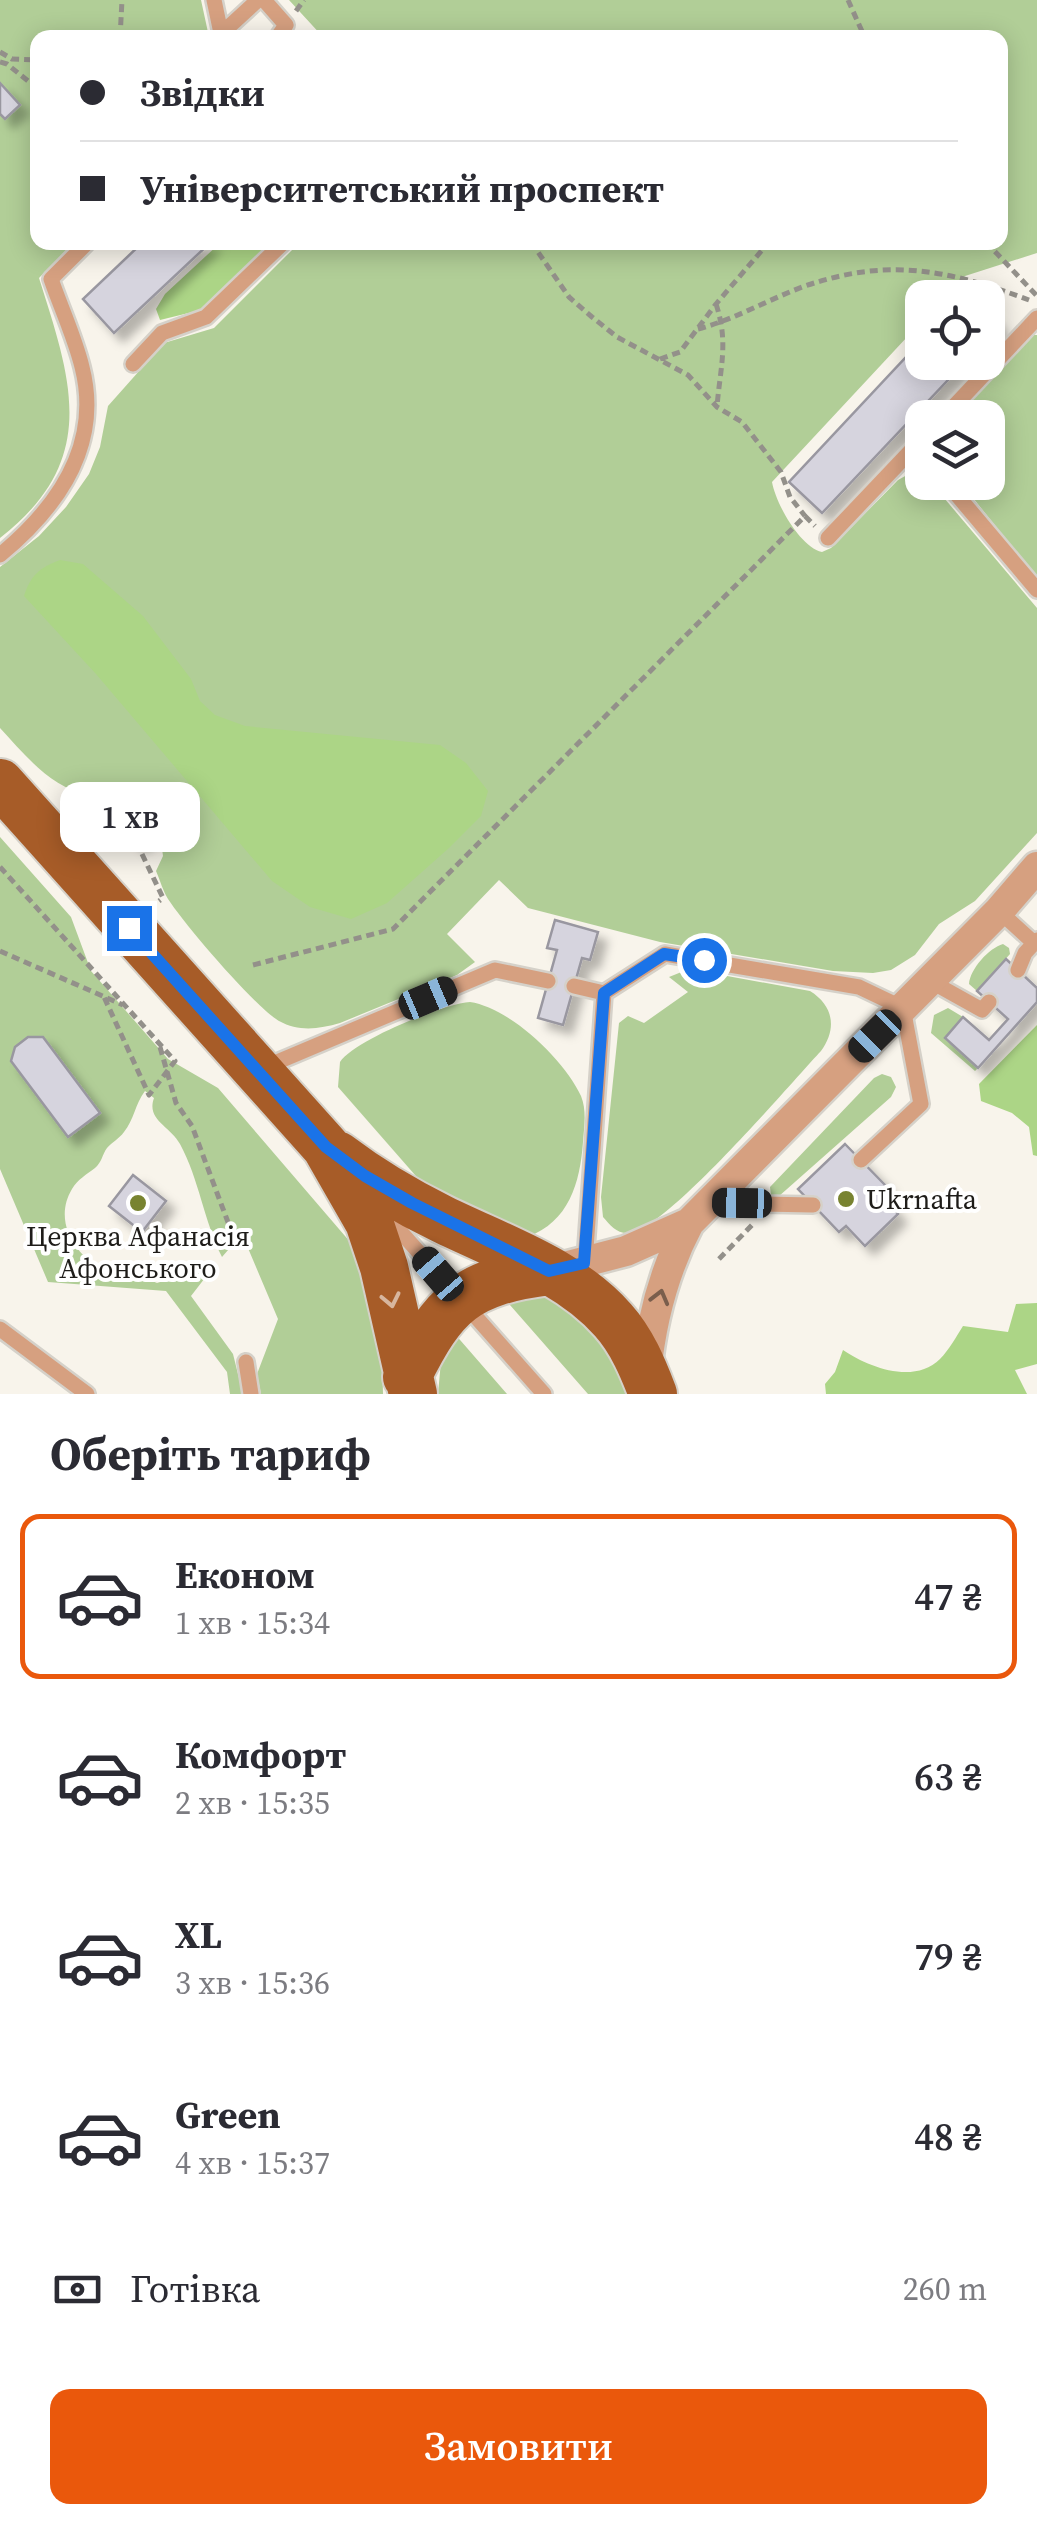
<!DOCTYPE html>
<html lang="uk">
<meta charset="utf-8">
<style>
:root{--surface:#fff;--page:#f7f7f7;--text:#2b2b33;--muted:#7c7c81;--line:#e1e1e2;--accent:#ea580c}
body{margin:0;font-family:"Source Serif 4",serif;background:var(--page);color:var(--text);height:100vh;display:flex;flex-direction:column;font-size:38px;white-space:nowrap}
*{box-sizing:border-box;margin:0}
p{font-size:32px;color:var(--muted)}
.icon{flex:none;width:55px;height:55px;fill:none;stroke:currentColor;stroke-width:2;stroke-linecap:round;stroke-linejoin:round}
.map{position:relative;height:1394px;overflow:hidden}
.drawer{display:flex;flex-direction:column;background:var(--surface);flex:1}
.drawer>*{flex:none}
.banner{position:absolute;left:30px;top:30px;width:978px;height:220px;border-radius:20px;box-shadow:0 5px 25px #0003;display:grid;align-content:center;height:220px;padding:0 50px;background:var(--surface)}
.tools{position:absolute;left:905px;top:280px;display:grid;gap:20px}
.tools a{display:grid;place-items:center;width:100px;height:100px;border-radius:20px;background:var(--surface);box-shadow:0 5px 25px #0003;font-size:50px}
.end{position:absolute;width:45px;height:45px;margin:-22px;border:12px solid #1a73e8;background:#fff;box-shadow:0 0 0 5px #fff}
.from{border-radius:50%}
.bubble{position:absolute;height:70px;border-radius:20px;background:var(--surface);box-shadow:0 5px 25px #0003;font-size:32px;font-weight:600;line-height:70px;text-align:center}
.car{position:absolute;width:30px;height:60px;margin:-30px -15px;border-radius:12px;box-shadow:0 0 8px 2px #0007;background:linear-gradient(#222 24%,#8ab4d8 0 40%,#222 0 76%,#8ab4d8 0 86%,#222 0)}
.banner b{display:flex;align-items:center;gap:35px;height:95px;font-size:38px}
.banner b+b{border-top:2px solid var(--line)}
.banner i{width:25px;height:25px;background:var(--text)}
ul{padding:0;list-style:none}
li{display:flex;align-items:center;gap:30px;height:165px;margin:0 20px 15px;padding:0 30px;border:5px solid transparent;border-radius:20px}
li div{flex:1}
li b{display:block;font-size:38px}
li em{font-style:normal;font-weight:600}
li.selected{border-color:var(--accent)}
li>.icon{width:90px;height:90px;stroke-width:1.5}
h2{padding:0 50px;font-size:45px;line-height:120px}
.pay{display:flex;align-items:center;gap:25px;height:110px;padding:0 50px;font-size:38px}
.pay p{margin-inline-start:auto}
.cta{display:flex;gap:20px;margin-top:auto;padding:20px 50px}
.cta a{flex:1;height:115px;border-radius:20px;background:var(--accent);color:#fff;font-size:40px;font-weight:600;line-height:115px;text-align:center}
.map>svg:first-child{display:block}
.green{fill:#b1ce97}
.forest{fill:#acd586}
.building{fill:#d6d4de;stroke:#9997a0;stroke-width:2.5;filter:url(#shadow)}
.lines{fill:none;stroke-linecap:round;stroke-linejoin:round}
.lane-casing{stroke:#d5d1c9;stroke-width:20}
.street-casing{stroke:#d5d1c9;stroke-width:35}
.primary-casing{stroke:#d5d1c9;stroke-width:52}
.path{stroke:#93908a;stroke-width:5;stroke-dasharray:8 5;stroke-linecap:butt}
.lane{stroke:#d6a080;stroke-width:15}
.street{stroke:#d6a080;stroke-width:30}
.primary{stroke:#a75c28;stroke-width:48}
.oneway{stroke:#7a5e4c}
.oneway2{stroke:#d7b69e}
.route{stroke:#1a73e8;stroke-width:12}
.poi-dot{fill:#788330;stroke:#fff;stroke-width:4}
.labels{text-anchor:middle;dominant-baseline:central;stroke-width:8;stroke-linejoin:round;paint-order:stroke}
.poi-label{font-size:28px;fill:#1e1c19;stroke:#fff;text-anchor:start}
</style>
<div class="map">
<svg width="1037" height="1394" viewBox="0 0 1037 1394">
<defs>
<filter id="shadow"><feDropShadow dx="9" dy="9" stdDeviation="5" flood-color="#0004"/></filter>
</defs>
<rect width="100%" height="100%" fill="#f8f4eb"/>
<path class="green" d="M0,0H201L209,37L38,38V242L73,243L39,278C72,382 100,460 0,538Z
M289,0H1037V253L965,276L945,297L922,298V321L772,482C776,504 800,547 822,552L831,548L898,480L907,475L922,478V482L930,483L939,492L1037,608V833L975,901L939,924L915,955L891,970L873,973L833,971L660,942L528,908L499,880L447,934L475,962L457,975L340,1023C319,1029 299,1032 279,1021C255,1007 185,925 168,899C163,891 160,880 156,871L163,856L161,841L119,795C109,794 97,797 88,795C51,788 24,754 0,728V567L39,536L66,507L89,474L100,447L108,406L164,343L214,328L299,243L1000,242V38L323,37Z
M1034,335H1037V578L961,483L988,482V418H951Z
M0,837L71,917L91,971L168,1059L218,1088L351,1243C376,1286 383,1345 383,1394H261L257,1374L278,1319L242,1234L222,1257C204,1221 199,1179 180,1144C170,1126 146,1120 154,1098L145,1091C135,1104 134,1120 124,1132C119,1139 112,1142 107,1148C102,1155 102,1162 95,1168C86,1175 78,1179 72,1189C51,1224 79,1261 113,1275L133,1273L157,1283C173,1277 187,1279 202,1268L208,1274L191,1296L233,1354L243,1394H230L227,1372L166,1291L48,1282L0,1169Z
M1003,944L1009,948L1010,954L977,991L969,984C970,969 989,948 1003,944Z
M689,969L810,991C834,1006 837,1029 821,1051C790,1084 665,1231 629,1233C617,1234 610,1225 603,1217L601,1197L619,1023L628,1016L644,1023L688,992L669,977Z
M470,1002C510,1008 564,1059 581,1096C587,1111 584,1127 583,1142C580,1183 569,1222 527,1237L422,1183L338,1087L340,1062C355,1040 443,1004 470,1002Z
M948,1008L963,1017L945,1039L978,1068L975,1071L931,1033L934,1015Z
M882,1074L891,1077L896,1087L891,1097L778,1197L771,1195L770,1187L874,1078Z
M542,1293L579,1305L626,1382V1394H588L503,1297Z
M454,1333L507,1394H438L441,1361Z"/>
<path class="forest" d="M220,243H274L205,309L160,320L156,309L165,294Z
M60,560L83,564L143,616L191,679L200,701L215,715L245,726L440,745L466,763L488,791L481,816L449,848L387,903L351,919L310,907L272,881L96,674L24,596C31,575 39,568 60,560Z
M1037,1025V1156L1033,1155L1029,1127L1012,1113L981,1101L979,1084Z
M1037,1303V1364L1015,1370L1027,1394H826L825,1384L835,1372L843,1350C868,1367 914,1385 940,1359C949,1350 956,1337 963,1326L1008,1332L1016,1304Z"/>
<path class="building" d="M0,83L20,105L5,119L0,114Z
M143,242H211L114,333L83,299Z
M988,315L999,326L988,339Z
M922,340V362H965L822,513L789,482Z
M128,809L149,832L137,843L116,820Z
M555,920L598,932L590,960L582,958L563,1025L538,1018L557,950L547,948Z
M1006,959L1037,988V1002L978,1068L945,1038L963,1017L989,1040L1008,1019L977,991Z
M28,1037H43L100,1113L68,1137L11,1061L15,1047Z
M845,1144L886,1186L879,1194L898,1214L865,1246L846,1226L839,1232L798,1189Z
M133,1175L166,1201L142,1232L109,1206Z"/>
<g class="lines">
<defs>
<path id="lane" d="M214,0L222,38
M264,0L286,25L277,38
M221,34L258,0
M133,364L162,333L206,317L284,242
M943,418L1037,318
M946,482L1037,590
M828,538L922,439
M0,555C57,508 102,445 82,367C75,338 61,308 51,279L88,242
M999,911L1034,943
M1018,970L1025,953L1037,940
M930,981L982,1010L989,1002
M574,986L604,993L585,1263
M604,993L665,954L859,987L903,1008L921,1104L861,1160
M263,1068L495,970L548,981
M712,1203L813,1205
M384,1213L544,1394
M0,1329L87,1394
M246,1362L251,1394"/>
<path id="street" d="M549,1271L626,1251L689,1223
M646,1373C651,1321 664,1270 689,1223L999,911L1037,867"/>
<path id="primary" d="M0,783L326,1147L369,1222L384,1267L413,1394
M337,1155C370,1180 405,1201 442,1219C501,1248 569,1270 613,1320C632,1341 643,1368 653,1394
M407,1377C444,1302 466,1282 549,1271"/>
</defs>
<use href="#lane" class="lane-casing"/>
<use href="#street" class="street-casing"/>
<use href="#primary" class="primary-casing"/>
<path class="path" d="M848,0L865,38
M296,11L304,0
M120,38L122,0
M0,52L12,59L38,60
M0,62L7,64L38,89
M531,242L569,297L592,317L617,337L688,375L717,407L742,422L781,472L790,497L805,516
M986,242L1037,296
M716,304C729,343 720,368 717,407
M698,329C736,319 769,299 805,286C890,257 948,270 1029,300
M660,359L680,352L716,304L769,242
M142,854L163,898L159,901
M0,867L175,1061L149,1095L104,997
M0,951L123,1005
M253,965L393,929L805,516L815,526
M160,1047L176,1103L192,1126L235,1241
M719,1259L755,1222"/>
<use href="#lane" class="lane"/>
<use href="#street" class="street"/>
<use href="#primary" class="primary"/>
</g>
<defs><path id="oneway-chevron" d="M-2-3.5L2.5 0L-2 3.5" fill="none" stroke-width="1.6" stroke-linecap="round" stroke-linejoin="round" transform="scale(2.5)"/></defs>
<use class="oneway" href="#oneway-chevron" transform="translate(660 1297) rotate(-75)"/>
<use class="oneway2" href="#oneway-chevron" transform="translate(391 1300) rotate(78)"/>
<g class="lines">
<path class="route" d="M129,928L326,1147L365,1176L412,1203L549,1271L584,1263L604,993L664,954L704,960"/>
</g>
<g class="poi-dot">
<circle cx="846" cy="1199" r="10"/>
<circle cx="138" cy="1203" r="10"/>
</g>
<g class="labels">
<g class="poi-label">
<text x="866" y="1199">Ukrnafta</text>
<text x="138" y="1236" text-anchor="middle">Церква Афанасія<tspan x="138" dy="32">Афонського</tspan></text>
</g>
</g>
</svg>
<div class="tools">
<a><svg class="icon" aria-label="locate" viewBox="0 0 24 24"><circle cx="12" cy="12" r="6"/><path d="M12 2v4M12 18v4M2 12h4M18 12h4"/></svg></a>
<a><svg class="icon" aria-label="layers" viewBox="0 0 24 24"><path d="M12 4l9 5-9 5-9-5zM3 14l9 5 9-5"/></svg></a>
</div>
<i class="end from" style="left:704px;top:960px"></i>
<i class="end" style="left:129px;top:928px"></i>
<div class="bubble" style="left:60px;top:782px;width:140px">1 хв</div>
<i class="car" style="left:428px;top:998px;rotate:67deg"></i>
<i class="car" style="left:875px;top:1036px;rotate:225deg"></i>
<i class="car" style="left:742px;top:1203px;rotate:271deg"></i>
<i class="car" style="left:438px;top:1274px;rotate:319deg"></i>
<div class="banner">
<b><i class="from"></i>Звідки</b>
<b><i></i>Університетський проспект</b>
</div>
</div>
<section class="drawer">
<h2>Оберіть тариф</h2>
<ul>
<li class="selected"><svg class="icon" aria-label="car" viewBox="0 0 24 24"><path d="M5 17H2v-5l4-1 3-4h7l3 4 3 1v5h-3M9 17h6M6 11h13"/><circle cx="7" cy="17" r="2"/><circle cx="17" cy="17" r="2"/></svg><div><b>Економ</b><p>1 хв · 15:34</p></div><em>47 ₴</em></li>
<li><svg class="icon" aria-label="car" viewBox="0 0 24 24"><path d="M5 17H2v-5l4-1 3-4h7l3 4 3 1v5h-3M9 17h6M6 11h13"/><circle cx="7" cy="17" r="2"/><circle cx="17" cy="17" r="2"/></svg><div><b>Комфорт</b><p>2 хв · 15:35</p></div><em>63 ₴</em></li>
<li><svg class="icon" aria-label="car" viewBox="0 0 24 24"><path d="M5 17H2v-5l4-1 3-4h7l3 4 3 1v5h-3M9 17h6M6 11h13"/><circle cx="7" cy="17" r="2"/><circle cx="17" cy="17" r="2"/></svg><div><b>XL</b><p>3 хв · 15:36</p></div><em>79 ₴</em></li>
<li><svg class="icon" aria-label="car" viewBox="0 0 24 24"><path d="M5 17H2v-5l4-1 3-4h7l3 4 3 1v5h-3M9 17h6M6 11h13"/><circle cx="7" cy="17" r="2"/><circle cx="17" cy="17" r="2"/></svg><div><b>Green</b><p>4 хв · 15:37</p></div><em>48 ₴</em></li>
</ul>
<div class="pay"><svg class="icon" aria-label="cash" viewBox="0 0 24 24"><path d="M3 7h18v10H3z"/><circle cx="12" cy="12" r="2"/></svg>Готівка<p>260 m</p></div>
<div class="cta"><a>Замовити</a></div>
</section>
